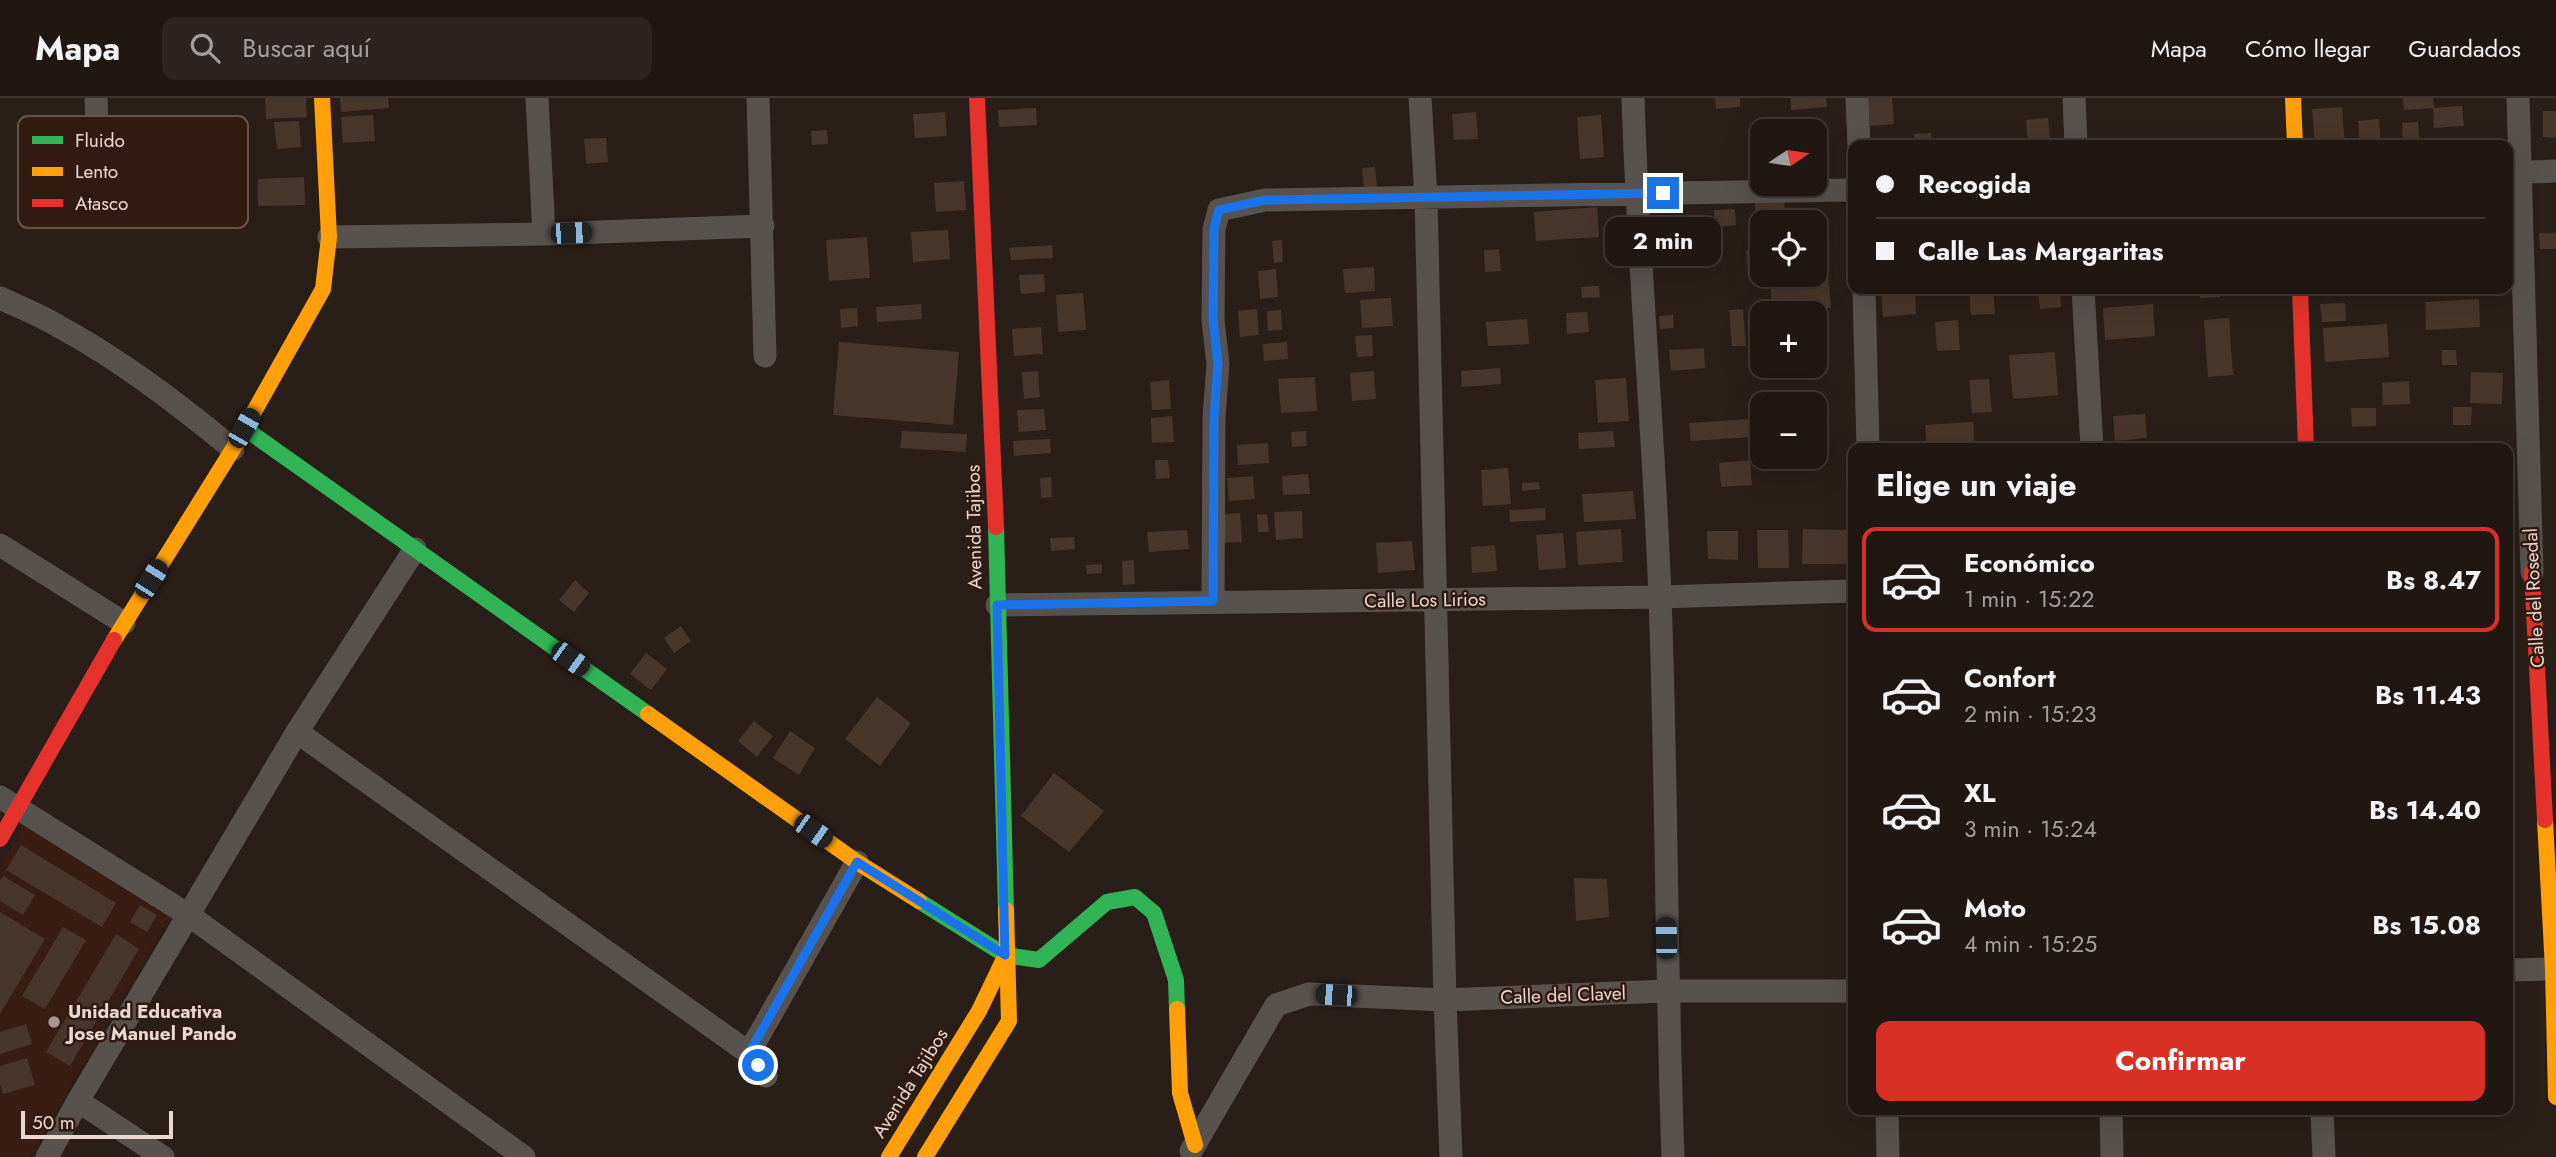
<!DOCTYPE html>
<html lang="es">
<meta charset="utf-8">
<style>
:root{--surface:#201612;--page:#2d2320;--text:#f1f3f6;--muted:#a29f9f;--line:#3d3532;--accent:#d93025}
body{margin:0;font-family:Jost,sans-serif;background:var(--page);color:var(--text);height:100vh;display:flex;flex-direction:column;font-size:26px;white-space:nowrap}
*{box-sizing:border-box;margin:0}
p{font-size:23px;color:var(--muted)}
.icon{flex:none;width:38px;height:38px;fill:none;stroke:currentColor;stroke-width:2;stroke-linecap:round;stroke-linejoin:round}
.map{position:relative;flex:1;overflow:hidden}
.drawer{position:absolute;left:1848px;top:345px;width:665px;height:672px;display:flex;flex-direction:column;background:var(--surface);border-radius:14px;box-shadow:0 7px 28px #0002,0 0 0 2px var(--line)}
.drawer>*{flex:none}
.top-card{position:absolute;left:1848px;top:42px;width:665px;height:154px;border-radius:14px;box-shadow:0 7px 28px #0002,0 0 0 2px var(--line);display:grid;align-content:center;height:154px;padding:0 28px;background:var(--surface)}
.needle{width:46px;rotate:77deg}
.tools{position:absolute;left:1750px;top:21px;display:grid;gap:14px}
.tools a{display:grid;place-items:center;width:77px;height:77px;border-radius:14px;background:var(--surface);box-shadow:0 7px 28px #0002,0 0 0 2px var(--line);font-size:35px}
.scale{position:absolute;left:21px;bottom:18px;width:152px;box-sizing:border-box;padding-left:7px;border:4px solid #e9d8d1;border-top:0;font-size:19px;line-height:24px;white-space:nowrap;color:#e9d8d1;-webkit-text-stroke:5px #321a10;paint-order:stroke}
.end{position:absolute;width:32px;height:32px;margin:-16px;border:9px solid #1a73e8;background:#fff;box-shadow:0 0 0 4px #fff}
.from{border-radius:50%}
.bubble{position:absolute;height:49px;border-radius:14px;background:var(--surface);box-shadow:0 7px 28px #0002,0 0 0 2px var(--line);font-size:23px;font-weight:700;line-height:49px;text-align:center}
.car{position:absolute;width:21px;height:42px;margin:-21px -10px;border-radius:9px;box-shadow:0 0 5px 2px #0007;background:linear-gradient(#222 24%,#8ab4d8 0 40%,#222 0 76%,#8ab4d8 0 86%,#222 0)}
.top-card b{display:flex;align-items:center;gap:24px;height:66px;font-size:26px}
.top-card b+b{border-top:2px solid var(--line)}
.top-card i{width:18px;height:18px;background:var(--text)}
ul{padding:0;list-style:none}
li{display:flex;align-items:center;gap:21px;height:105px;margin:0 14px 10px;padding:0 14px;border:4px solid transparent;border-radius:14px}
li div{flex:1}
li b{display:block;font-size:26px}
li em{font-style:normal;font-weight:700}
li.on{border-color:var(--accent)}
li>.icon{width:63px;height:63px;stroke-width:1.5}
h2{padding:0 28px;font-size:32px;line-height:84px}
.primary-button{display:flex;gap:14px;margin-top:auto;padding:14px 28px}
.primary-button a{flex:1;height:80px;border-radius:14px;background:var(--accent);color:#fff;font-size:28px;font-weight:700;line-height:80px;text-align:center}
header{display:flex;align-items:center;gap:42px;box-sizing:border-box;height:98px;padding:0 35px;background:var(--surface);border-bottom:2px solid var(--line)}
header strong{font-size:33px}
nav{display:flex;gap:38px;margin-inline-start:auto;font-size:24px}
.search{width:490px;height:63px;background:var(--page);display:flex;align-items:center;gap:18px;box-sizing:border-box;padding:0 24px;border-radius:14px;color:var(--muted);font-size:26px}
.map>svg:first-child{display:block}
.built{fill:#391d11}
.building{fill:#49362a}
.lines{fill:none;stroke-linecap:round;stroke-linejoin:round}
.street{stroke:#58524f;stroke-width:23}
.fast{stroke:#30b455;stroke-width:16}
.slow{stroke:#ff9f0a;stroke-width:16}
.jam{stroke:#e5322d;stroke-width:16}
.route{stroke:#1a73e8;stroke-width:9}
.poi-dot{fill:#a69790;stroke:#321a10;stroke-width:2.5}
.labels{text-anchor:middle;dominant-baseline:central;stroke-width:5;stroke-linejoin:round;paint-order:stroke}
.street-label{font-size:19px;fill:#e9d8d1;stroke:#321a10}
.poi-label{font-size:19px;font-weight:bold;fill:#e9d8d1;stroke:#321a10;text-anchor:start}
.key{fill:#321a10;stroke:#69534a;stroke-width:2}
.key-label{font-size:19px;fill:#e9d8d1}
</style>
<header>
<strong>Mapa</strong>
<div class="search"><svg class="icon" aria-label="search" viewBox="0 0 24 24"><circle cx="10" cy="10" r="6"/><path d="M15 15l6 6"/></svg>Buscar aquí</div>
<nav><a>Mapa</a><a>Cómo llegar</a><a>Guardados</a></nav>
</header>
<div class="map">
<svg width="2556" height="1059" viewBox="0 0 2556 1059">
<rect width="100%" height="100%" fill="#2a1e18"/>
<path class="built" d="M25,726L169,820L29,1059H0V769Z"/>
<path class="building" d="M265,0H306L307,19L266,21Z
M340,0H388L389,10L341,14Z
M1715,0H1740V9L1716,11Z
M1791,0H1826L1827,9L1791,12Z
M1868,0H1892L1894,26L1870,28Z
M2403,0H2433L2434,10L2404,12Z
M2462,8L2464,28L2434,30L2433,10Z
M2342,9L2345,47H2315L2312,11Z
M1036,10L1037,27L999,29L998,12Z
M2543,13H2556V40L2543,39Z
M945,14L947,38L915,40L913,16Z
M1476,14L1478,41L1454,42L1452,16Z
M373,17L375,43L343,45L341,19Z
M1601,17L1604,59L1580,61L1577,19Z
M2048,20L2050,47H2028L2026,22Z
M2379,21L2381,47H2360L2358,23Z
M299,23L301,49L277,51L274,24Z
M2418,24L2420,47H2403L2402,25Z
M827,32L828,46L812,47L811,33Z
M1931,35L1932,47H1915L1914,36Z
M606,40L608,64L586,66L584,41Z
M1375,69L1377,90L1364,91L1362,70Z
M304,79L305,107L258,108V81Z
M964,83L966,112L936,114L934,85Z
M1784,103L1786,124H1762V126L1756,127L1755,105Z
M1597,109L1599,139L1536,143L1534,114Z
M1735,111L1736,127L1715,129L1714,112Z
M948,132L950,161L913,164L911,134Z
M2539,135H2556V151H2540Z
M867,139L870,180L829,183L826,142Z
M1282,142L1283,164L1274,165L1272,143Z
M1052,147L1053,160L1011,162L1009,150Z
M1499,151L1501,173L1485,174L1484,152Z
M1758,151L1760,179H1748L1746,152Z
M1827,167L1831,210L1772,214L1770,177H1815V168Z
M1374,169L1375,193L1345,195L1343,171Z
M1276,171L1278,199L1260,201L1258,173Z
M1044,176L1045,194L1021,196L1019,177Z
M1599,188L1600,199L1582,200L1581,189Z
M1881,191H1915L1916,216L1883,219Z
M1969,191H1993L1995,216L1971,217Z
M2038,191H2060L2061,209L2040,211Z
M2199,191H2219L2220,199L2200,200Z
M2360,191H2396V195L2360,198Z
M2459,191H2479V193L2460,194Z
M1083,195L1086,232L1058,234L1056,197Z
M1391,200L1393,228L1362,230L1360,202Z
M2479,201L2480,229L2426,232L2425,204Z
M2345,205L2346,223L2322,224L2320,206Z
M921,206L922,221L877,224L876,209Z
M2153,206L2155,238L2105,242L2103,210Z
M857,210L858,228L841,230L840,211Z
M1257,211L1259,237L1240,239L1238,213Z
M1743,211L1746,248H1732L1729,212Z
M1281,212L1282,232L1268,233L1267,213Z
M1587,214L1589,234L1567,236L1566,215Z
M1673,217L1674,230L1660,231L1659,218Z
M2229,220L2233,277L2208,279L2204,222Z
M1527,221L1529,246L1488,248L1486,224Z
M1958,222L1960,252L1937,253L1935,224Z
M2387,226L2389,259L2325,264L2323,230Z
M1041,229L1043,256L1014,258L1012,231Z
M1372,237L1373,258L1357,259L1355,238Z
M839,244L959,254L953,327L833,317Z
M1287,244L1288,261L1264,263L1263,246Z
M1704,250L1705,270L1671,273L1669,252Z
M2442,252H2456L2457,267H2442Z
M2055,254L2058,297L2013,301L2009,257Z
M1781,268H1801V270L1781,272Z
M1500,270L1501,286L1462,289L1461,273Z
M1038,273L1040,299L1024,301L1022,274Z
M1374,273L1376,301L1352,303L1350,275Z
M2471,274L2503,275L2502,306L2470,305Z
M1315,279L1317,313L1281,315L1278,281Z
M1626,280L1629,323L1598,325L1595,282Z
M1989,281L1992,314L1972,315L1969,282Z
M1169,282L1171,311L1152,312L1150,284Z
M2409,283L2410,306L2383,307L2382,285Z
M2453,309H2472L2471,327H2453Z
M2351,310H2376V328L2352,329Z
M1044,311L1046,332L1019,334L1017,312Z
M2145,316L2147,340L2115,343L2113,318Z
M1172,318L1174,344L1152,345L1151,320Z
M1751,321L1752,339L1691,343L1689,325Z
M1973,324L1975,350H1927L1925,327Z
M902,333L967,336L966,354L900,350Z
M1306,333L1307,348L1292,349L1291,334Z
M1613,333L1615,349L1579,351L1578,335Z
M1050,341L1051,355L1014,358L1013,343Z
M1268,345L1269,365L1238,367L1237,347Z
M2367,345H2385V350H2367Z
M1815,346H1818L1820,366L1777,369V359H1815Z
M2333,346H2353V350H2333Z
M1155,362H1168L1170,380L1156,381Z
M1750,362L1752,387L1721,389L1719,365Z
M1508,370L1511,406L1483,408L1481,372Z
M1308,376L1310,396L1283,397L1282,378Z
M1253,378L1255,401L1229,403L1227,380Z
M1051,379L1052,399L1041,400L1040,380Z
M1539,384L1540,391L1522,393V385Z
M1633,393L1636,421L1584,424L1582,396Z
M1545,410L1546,422L1510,424L1509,412Z
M1302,413L1303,440L1276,442L1274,414Z
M1240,415L1242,444L1223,445L1221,416Z
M1267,416L1269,434H1258L1257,417Z
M1621,431L1623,464L1578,467L1576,434Z
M1803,431L1847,432L1846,466H1802Z
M1187,432L1189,451L1149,454L1147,434Z
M1757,432H1788L1789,470H1758Z
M1707,433H1738V462L1708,461Z
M1563,435L1566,470L1539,472L1536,437Z
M1074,439L1075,451L1051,453L1050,440Z
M1412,443L1415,472L1378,475L1376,445Z
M1495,447L1497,473L1472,475L1471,449Z
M1134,462L1135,486L1123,487L1122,463Z
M1102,466V475L1087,476L1086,467Z
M575,482L589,495L574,514L559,502Z
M681,528L691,543L674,555L664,540Z
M646,555L667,571L651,592L630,576Z
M877,599L911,625L880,668L845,641Z
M754,623L773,638L757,659L738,643Z
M790,633L815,650L799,677L773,660Z
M1054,675L1104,713L1069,754L1021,718Z
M21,747L116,805L102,829L6,772Z
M3,778L35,797L23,817L0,803V783Z
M1574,780L1607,781L1609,819L1576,823Z
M140,807L157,817L147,834L130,824Z
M0,814L45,841L0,916Z
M63,829L86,842L45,911L22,898Z
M116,836L139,851L70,968L46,954Z
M26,926L32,946L0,956V934Z
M27,960L35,987L3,996L0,986V968Z"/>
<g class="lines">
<path class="street" d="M96,0L99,70
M537,0L544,136
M758,0L765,258
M1420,0L1426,100L1445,902L1451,1059
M1633,0C1638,167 1654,333 1660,500C1667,686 1666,873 1673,1059
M1857,0L1859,47
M2074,0L2076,47
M2518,0L2532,474
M2508,75L2556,73
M329,139L544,136L763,128
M1864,191L1868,350
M2083,191L2092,350
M0,200C19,209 40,217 58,228C121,262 178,306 233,351
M0,447L124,525
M1213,503L1214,319L1218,266L1213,222L1214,131L1219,112L1265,102L1853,92
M997,507L1660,499L1853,493
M297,634L749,955
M0,699L190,818L524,1059
M2508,872L2556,871
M766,978L749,955L857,764
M78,1003L163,1059
M1887,1012L1888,1059
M2111,1012L2112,1059
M2322,1012L2324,1059
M1191,1053L1276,907L1309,896L1445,902L1666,893H1853
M47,1059L78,1003L297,634L415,451"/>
<path class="fast" d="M244,330L648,616
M996,429L1006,812
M919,803L1005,857L1039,862L1107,804L1135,799L1154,815L1176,882L1177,911"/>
<path class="slow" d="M2293,0L2295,47
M114,542L233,351L323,191L329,139L322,0
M648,616L857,764L919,803
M2545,722L2553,871L2556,999
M1177,911L1180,995L1195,1047
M889,1059L979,913L1003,863
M925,1059L1009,923L1006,812"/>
<path class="jam" d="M977,0L996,429
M2300,191L2306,350
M2532,474L2545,722
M0,741L114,542"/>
</g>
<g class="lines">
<path class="route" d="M758,967L749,955L857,764L1005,857L997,507L1213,503L1214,319L1218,266L1213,222L1214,131L1219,112L1265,102L1663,95"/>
</g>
<circle class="poi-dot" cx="54" cy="924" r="7"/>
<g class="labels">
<g class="street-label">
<text transform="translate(974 429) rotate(-91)">Avenida Tajibos</text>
<text transform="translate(2534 500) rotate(-93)">Calle del Rosedal</text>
<text transform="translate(1425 502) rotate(-1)">Calle Los Lirios</text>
<text transform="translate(1563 897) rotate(-2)">Calle del Clavel</text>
<text transform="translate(910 985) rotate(-58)">Avenida Tajibos</text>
</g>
<g class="poi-label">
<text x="68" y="913">Unidad Educativa<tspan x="68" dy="22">Jose Manuel Pando</tspan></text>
</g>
</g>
<rect x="18" y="18" width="230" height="112" rx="10" class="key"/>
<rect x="32" y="38" width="31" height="8" fill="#30b455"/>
<rect x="32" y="69" width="31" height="9" fill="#ff9f0a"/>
<rect x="32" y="101" width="31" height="8" fill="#e5322d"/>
<g class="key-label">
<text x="75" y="49">Fluido</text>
<text x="75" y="80">Lento</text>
<text x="75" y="112">Atasco</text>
</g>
</svg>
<div class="tools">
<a><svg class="needle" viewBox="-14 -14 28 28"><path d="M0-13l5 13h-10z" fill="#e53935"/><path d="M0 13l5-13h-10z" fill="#a29f9f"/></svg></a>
<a><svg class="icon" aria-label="locate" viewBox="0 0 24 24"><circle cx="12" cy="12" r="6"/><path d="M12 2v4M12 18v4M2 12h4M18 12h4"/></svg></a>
<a>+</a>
<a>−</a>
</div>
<div class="scale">50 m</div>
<i class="end from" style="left:758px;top:967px"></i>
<i class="end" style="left:1663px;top:95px"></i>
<div class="bubble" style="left:1605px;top:119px;width:116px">2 min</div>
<i class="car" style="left:571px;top:135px;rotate:88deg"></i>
<i class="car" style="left:244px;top:330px;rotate:30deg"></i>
<i class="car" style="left:151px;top:481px;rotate:32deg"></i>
<i class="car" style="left:570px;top:561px;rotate:126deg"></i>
<i class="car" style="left:813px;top:733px;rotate:125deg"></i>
<i class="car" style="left:1666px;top:840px;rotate:359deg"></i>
<i class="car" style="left:1336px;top:897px;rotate:273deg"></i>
<div class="top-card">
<b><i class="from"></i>Recogida</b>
<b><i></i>Calle Las Margaritas</b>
</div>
<section class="drawer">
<h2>Elige un viaje</h2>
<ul>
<li class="on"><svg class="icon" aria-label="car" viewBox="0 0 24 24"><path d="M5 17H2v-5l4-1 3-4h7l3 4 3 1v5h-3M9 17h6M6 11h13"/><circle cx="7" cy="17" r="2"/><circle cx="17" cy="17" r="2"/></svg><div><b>Económico</b><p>1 min · 15:22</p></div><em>Bs 8.47</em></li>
<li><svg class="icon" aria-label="car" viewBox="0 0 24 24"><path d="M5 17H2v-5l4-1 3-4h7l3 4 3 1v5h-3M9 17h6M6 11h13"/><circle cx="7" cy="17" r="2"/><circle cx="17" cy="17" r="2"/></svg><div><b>Confort</b><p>2 min · 15:23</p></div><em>Bs 11.43</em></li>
<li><svg class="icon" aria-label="car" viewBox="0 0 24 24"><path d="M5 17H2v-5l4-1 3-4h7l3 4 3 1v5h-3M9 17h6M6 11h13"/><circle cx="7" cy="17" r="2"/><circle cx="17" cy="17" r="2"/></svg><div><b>XL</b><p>3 min · 15:24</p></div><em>Bs 14.40</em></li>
<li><svg class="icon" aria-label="car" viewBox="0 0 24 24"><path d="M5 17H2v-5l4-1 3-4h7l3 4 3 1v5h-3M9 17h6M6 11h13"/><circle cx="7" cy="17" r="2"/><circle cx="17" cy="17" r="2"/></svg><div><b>Moto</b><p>4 min · 15:25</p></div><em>Bs 15.08</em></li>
</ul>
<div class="primary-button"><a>Confirmar</a></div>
</section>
</div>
